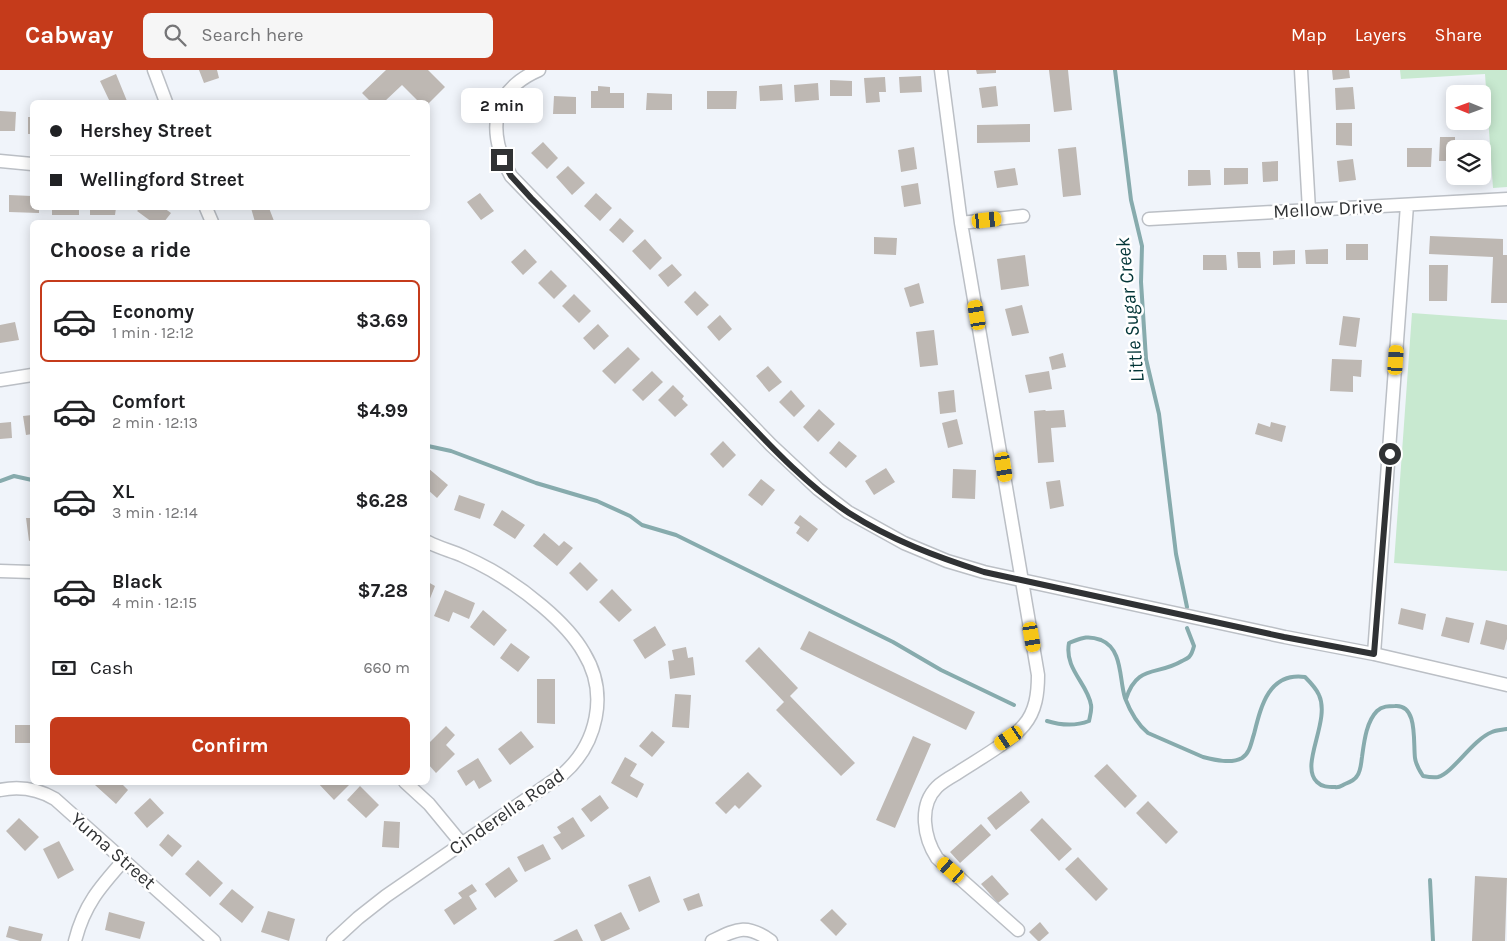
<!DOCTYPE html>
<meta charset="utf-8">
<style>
:root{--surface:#fff;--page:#f6f6f6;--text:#202124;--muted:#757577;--line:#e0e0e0;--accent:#c53b1b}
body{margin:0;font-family:Karla,sans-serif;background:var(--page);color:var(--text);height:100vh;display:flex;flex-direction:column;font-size:19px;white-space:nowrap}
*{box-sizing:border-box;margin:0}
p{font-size:16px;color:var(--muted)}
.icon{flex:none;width:28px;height:28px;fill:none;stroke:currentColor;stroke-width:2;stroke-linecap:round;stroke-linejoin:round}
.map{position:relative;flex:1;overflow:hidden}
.panel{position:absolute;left:30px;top:150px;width:400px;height:565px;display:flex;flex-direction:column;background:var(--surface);border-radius:8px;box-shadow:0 2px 12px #0003}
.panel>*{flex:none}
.guide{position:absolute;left:30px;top:30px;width:400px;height:110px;border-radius:8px;box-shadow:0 2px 12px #0003;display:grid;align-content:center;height:110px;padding:0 20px;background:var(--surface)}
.needle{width:32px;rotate:271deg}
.fabs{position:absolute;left:1446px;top:15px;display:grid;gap:10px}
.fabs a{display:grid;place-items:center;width:45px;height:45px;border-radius:8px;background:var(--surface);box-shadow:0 2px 12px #0003;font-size:25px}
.end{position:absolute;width:22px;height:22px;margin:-11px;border:6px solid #303234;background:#fff;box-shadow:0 0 0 2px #fff}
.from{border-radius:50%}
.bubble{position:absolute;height:35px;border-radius:8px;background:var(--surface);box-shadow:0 2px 12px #0003;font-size:16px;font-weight:700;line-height:35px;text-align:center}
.car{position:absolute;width:15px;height:30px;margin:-15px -8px;border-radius:6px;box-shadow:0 0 4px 1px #0007;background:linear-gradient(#f5c518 24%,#345 0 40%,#f5c518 0 76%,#345 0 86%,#f5c518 0)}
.guide b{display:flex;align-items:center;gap:18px;height:48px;font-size:19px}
.guide b+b{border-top:1px solid var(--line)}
.guide i{width:12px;height:12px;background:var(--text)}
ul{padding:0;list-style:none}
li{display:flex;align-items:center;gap:15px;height:82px;margin:0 10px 8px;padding:0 10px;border:2px solid transparent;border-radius:8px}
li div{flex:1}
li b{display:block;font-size:19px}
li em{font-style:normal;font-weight:700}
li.selected{border-color:var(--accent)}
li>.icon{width:45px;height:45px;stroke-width:1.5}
h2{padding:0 20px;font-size:22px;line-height:60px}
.pay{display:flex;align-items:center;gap:12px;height:55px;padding:0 20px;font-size:19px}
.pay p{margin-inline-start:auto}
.primary-button{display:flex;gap:10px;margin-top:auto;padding:10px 20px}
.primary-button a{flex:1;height:58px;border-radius:8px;background:var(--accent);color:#fff;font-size:20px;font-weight:700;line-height:58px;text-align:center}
header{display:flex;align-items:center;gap:30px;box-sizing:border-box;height:70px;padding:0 25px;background:var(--accent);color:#fff}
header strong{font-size:24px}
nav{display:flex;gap:28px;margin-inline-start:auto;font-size:18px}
.search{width:350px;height:45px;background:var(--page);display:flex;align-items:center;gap:12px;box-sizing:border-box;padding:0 18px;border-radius:8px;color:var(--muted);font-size:19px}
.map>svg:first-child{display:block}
.green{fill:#c8e9d0}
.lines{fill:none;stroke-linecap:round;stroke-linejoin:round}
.stream{stroke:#87abad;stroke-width:4}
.building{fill:#beb8b3}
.street-casing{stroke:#bbbfc5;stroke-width:15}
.street{stroke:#fff;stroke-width:12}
.route{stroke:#303234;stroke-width:6}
.labels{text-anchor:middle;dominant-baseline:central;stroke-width:5;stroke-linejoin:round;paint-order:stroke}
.street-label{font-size:19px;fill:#303234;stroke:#fff}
.water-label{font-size:20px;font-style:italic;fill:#023537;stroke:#fff}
</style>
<header>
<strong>Cabway</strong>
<div class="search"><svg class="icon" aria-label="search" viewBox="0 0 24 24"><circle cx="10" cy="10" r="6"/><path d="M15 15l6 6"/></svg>Search here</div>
<nav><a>Map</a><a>Layers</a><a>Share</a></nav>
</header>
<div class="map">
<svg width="1507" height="871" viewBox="0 0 1507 871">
<rect width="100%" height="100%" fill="#f0f4fa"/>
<path class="green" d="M1400,0H1507V117L1493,118L1485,4L1401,9Z
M1412,243L1507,250V501L1394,493Z"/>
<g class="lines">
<path class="stream" d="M1115,0L1131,130L1142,176L1141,212L1146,289L1159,344L1176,484L1187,537
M428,376L451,381L536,413L597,431L630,446L642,455L676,465L893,572L941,600L1014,635
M0,411L14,406L32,410
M1126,629C1137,594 1157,606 1182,591C1184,590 1187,589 1189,587C1191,585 1193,580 1194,576L1187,558
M1047,651C1060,655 1076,656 1089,651C1090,646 1092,640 1091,635C1088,614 1064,599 1069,573C1082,568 1087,565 1101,570C1123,579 1119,609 1125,628C1130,641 1137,654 1148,663L1203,687C1215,690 1231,694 1242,688C1250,683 1251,673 1254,664C1261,636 1269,602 1305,607C1310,612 1316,618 1319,625C1331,651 1299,695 1317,712C1322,717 1328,717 1335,717C1339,718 1341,716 1345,714C1350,712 1355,710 1357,706C1361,701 1361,693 1362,687C1364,673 1366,652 1377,641C1382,636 1389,636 1395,636C1418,634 1413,672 1415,688C1416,695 1419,700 1423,706C1428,707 1433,708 1438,707C1453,703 1472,670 1492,662C1496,660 1502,660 1507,659
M1430,810L1433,871"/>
</g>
<path class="building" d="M199,0H217L219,8L204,13Z
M386,0H428L445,17L428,34V32H419L402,15L384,32H371L362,23Z
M976,0H996V3L977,4Z
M1049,0H1068L1072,40L1054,42Z
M1332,0H1349L1350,8L1333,10Z
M116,4L127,31L123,32H110L100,11Z
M921,6L922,22L900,23L899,7Z
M885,7L886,22H879L880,32L866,33L864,8Z
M830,10L852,11V26H830Z
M818,13L819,30L795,32L794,15Z
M782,14L783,30L760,31L759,16Z
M598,16L610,17V23H624V38H591V21H598Z
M996,16L998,36L982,38L979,18Z
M1353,17L1355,39L1336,40L1335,18Z
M707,21H737L736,39H707Z
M647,23L672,24V40H646Z
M554,26L576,27V44H553Z
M0,41L16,42L15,61H0Z
M28,47H32V64H28Z
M1336,53H1352V76L1336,75Z
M1030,54V72L977,73V55Z
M1440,67H1455V91H1439Z
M543,72L558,88L547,99L531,83Z
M914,77L917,99L901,102L898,80Z
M1076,77L1081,125L1063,127L1058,79Z
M1407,78H1432L1431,97H1407Z
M1353,89L1356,110L1339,112L1337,91Z
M1278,91V111L1263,112L1262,92Z
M568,96L585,113L572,125L556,107Z
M1015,98L1018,115L997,118L994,101Z
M1224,98H1248V114L1224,115Z
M1188,100H1210L1211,115L1188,116Z
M918,113L921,134L904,137L901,116Z
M480,123L494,141L481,150L467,132Z
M596,123L612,138L600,151L584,136Z
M9,125L32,126V138H39V143L9,142Z
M52,138H79V145H52Z
M90,138H116L115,145H90Z
M140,138H164L171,143L164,152H152L137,141Z
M251,138H269L274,151L267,152H255Z
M620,148L634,161L623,173L609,160Z
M1430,166L1503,169V185H1507V233H1491L1493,187L1429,184Z
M874,167L897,168L896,185L874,184Z
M645,169L662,188L650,200L632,181Z
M1346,174H1368V190H1346Z
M525,179L537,192L523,205L511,192Z
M1328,179V194H1306L1305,180Z
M1295,180V194L1273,195V181Z
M1237,182H1260L1261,198H1238Z
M1025,185L1029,216L1001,220L997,189Z
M1203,185H1226L1227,200H1203Z
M672,194L682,205L668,217L658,205Z
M1429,195H1448L1447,231H1429Z
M551,200L567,216L554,229L538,213Z
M919,213L924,233L910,237L904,218Z
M695,221L709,235L697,246L684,232Z
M574,224L591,241L579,253L562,236Z
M1022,235L1029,263L1012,266L1005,239Z
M720,245L732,259L719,271L707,257Z
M1343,246L1360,248L1356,277L1339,275Z
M32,249V267H31L30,250Z
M15,252L19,270L0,273V255Z
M598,254L609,266L594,280L583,268Z
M934,260L938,295L920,297L916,262Z
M628,277L640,289L615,314L602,301Z
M1063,283L1066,297L1052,300L1049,287Z
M1332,289L1362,290L1361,307L1353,306V322L1330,321Z
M768,296L782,312L769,322L756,306Z
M652,301L663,312L643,331L632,320Z
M1049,301L1052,319L1029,323L1025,305Z
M673,315L684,326L682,329L688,335L675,347L658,330Z
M791,320L805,336L794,347L779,332Z
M954,320L956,342L940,344L938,322Z
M819,339L835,354L818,372L803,357Z
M1045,340L1046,341L1064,340L1066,357L1051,358L1054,392L1038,393L1034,341Z
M32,345V364L26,365L23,346Z
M957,349L963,374L948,378L942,353Z
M11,352L12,368L0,369V353Z
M1271,352L1286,356L1282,372L1255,364L1258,353L1270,357Z
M723,371L736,385L723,398L710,384Z
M839,371L857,386L846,398L829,383Z
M428,398L448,415L437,428L428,420Z
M886,398L895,412L874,425L865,411Z
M953,399L976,400L975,429L952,428Z
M761,409L775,420L762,436L748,425Z
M1060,410L1064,436L1050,439L1046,412Z
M459,425L485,434L480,449L454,440Z
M502,440L525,455L515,469L493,455Z
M800,445L818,459L808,472L796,463L800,457L794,453Z
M26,448H32V470L29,471Z
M544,463L559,476L564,471L573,478L557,496L533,476Z
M580,492L598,510L587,521L569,503Z
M428,512L435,516L429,531L428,530Z
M612,519L632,540L619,552L599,532Z
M445,520L475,533L469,549L453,542L449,552L434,546Z
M1401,538L1426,544L1423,560L1398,554Z
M483,540L507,560L494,576L470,557Z
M1446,547L1474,553L1469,573L1441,566Z
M1486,550L1507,555V569L1504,580L1480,574Z
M655,556L666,575L645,589L633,570Z
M809,561L975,642L966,660L800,579Z
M511,573L530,587L518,602L500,588Z
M686,577L688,588L693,587L695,605L670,609L668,591L674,590L672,580Z
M759,577L798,618L790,626L855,693L841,706L776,640L784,632L745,591Z
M537,609H555V654L537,653Z
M675,624L691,625L689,658L672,657Z
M15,655H32V673H15Z
M446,656L455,665L446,675L455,684L436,703L428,694V674Z
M521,661L534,677L510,695L498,679Z
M652,661L665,672L652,687L639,676Z
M913,666L931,674L895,758L876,750Z
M625,687L637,694L630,706L644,714L637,728L611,713Z
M478,688L492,711L479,719L474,710L466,716L457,701Z
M1107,694L1137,726L1125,738L1094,706Z
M748,702L762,716L739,739L735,735L726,744L715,733Z
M97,712H120L128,720L116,734L95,715Z
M317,712H349L350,714L334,730Z
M360,716L379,735L366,748L347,730Z
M1021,721L1030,732L996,760L987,748Z
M600,725L609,738L591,752L581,739Z
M150,728L164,743L147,758L134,743Z
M1148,731L1178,762L1166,774L1136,743Z
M573,747L585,766L562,780L553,767L561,763L557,757Z
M19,748L39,767L25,781L6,761Z
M1042,748L1072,779L1059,791L1030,760Z
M384,751L400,752L399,778L382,777Z
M981,754L991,765L960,793L950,782Z
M168,764L182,776L172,787L159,775Z
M59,771L74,800L58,809L43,779Z
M543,774L551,789L525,802L517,787Z
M1078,787L1108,819L1096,831L1065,799Z
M198,790L223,813L210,827L185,804Z
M509,797L518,811L495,828L485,814Z
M992,805L1009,824L998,833L981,814Z
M650,806L660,832L639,842L628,815Z
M1475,806L1507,808L1505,871H1472Z
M472,814L477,821L469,826L477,839L454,855L444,840L462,828L458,823Z
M232,819L254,837L242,853L219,834Z
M699,823L703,836L688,841L683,829Z
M832,839L847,854L836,866L820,850Z
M268,841L295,849L289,871L261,862Z
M109,842L145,852L140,869L105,860Z
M621,842L630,859L604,871H601L594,855Z
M1040,852L1049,863L1040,871H1038L1029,862Z
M9,856L43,864L41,871H20L6,867Z
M577,859L583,871H553Z"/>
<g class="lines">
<defs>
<path id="street" d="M154,0L166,32
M539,0C490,21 487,63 511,106L771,375L818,419L848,442L904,473L947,491L984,502L1285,567L1374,584L1507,615
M941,0L961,153L1038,605C1038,623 1036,641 1024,655C1009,673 975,691 956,704C949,708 942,712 937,717C918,736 924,768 937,788L1018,860
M1301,0L1309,140
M0,91L32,94
M206,138L212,152
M1149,149L1507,129
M961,153L1023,146
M0,310L32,305
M0,501L32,502
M1374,584L1407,135
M405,712L429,734L462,774
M0,720C20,716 38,719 55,729L214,871
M75,871C84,835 100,817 124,790
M333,871L358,848L386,826L563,704C597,674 609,624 584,583C566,551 522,518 491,500C482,495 472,490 463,486C452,481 439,478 428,472
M712,871C737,859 746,853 771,871"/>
</defs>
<use href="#street" class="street-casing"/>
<use href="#street" class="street"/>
</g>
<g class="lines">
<path class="route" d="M502,90L511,106L531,128C594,191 655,255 716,319C758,362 799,410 849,443C891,470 937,487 984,502L1284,567L1374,584L1390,384"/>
</g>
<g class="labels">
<g class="street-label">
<text transform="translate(1328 139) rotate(-3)">Mellow Drive</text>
<text transform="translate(507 742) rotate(-35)">Cinderella Road</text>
<text transform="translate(113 781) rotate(41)">Yuma Street</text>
</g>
<g class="water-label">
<text transform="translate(1130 240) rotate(-96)">Little Sugar Creek</text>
</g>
</g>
</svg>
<div class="fabs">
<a><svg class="needle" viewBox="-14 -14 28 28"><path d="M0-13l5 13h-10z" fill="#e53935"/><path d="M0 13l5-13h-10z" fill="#757577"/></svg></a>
<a><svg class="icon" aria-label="layers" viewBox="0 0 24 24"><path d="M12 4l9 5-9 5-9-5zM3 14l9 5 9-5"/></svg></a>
</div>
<i class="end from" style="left:1390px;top:384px"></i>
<i class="end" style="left:502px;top:90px"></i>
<div class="bubble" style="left:461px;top:18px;width:82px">2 min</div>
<i class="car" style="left:987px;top:150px;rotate:84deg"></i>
<i class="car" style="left:977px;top:245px;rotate:350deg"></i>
<i class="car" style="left:1396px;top:290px;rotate:4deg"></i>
<i class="car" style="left:1004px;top:397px;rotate:171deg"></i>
<i class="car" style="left:1032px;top:567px;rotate:170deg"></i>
<i class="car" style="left:1009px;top:668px;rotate:236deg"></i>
<i class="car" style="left:951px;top:800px;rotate:311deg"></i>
<div class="guide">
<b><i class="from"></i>Hershey Street</b>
<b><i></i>Wellingford Street</b>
</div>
<section class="panel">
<h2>Choose a ride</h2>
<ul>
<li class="selected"><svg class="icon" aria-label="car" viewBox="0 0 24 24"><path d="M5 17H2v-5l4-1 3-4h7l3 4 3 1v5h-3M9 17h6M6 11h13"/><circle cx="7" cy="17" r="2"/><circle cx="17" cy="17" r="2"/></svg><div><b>Economy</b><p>1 min · 12:12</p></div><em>$3.69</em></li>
<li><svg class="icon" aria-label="car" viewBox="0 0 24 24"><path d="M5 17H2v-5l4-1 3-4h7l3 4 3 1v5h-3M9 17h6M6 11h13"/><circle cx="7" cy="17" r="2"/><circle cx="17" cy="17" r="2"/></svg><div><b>Comfort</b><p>2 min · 12:13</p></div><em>$4.99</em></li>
<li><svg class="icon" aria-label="car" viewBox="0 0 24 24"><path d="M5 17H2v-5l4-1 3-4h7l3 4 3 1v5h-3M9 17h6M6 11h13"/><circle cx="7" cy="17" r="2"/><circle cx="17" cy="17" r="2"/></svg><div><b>XL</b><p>3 min · 12:14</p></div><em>$6.28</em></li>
<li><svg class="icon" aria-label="car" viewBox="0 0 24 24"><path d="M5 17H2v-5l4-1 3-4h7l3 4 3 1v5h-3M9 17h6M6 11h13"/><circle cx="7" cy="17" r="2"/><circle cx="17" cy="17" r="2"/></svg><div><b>Black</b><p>4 min · 12:15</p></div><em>$7.28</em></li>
</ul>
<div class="pay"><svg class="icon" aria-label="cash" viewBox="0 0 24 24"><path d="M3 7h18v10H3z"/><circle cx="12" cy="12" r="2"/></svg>Cash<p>660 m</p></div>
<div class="primary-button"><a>Confirm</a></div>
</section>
</div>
